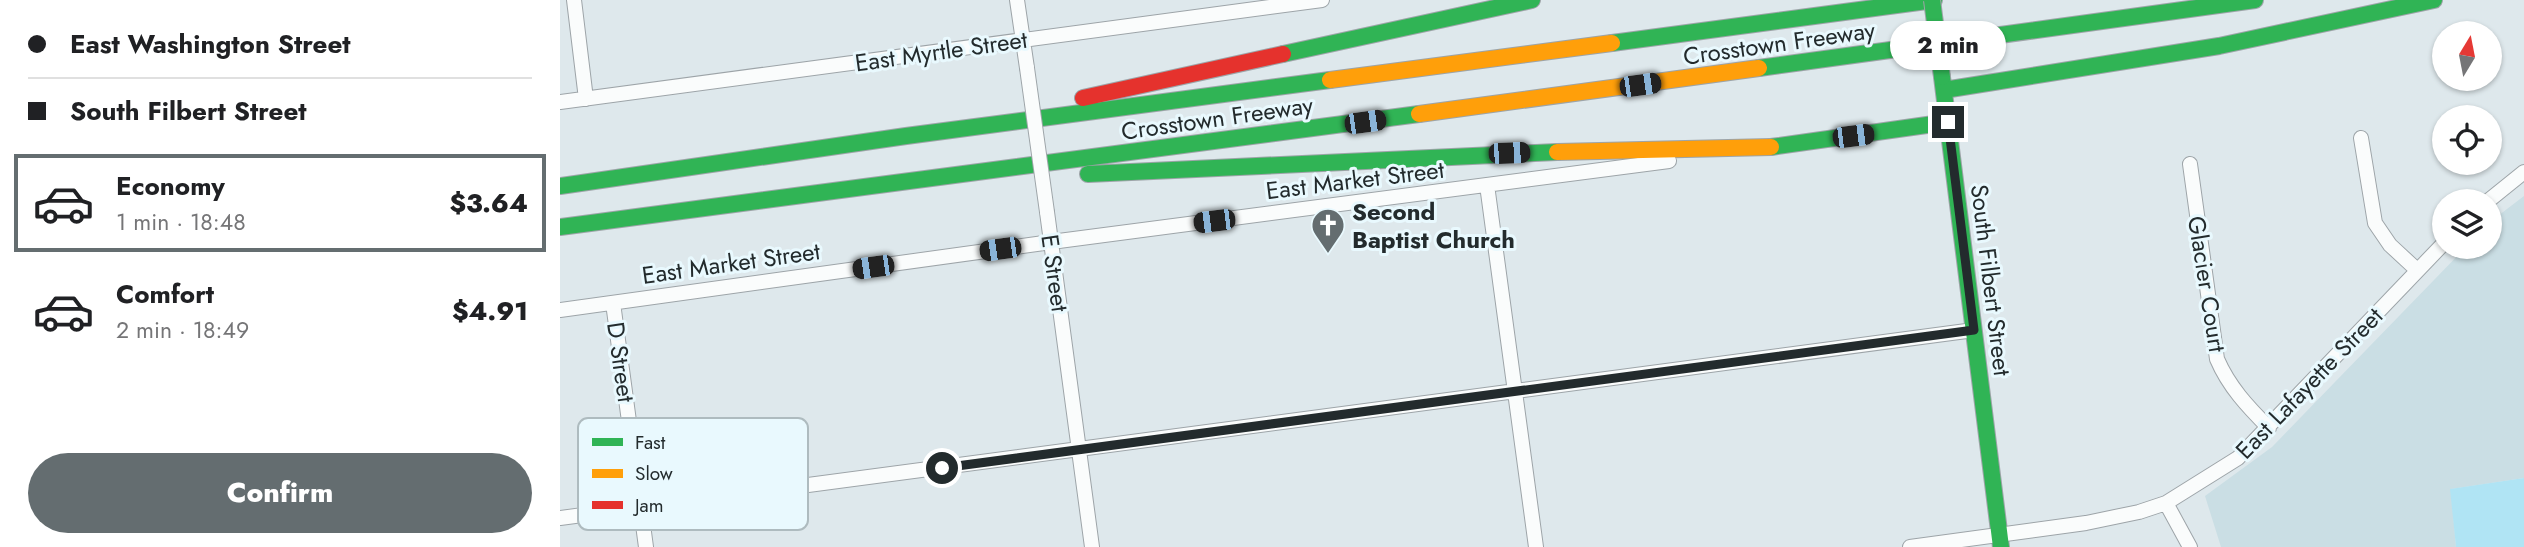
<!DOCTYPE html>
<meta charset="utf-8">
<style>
:root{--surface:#fff;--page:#f6f6f6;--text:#202124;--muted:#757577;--line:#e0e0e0;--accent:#646d70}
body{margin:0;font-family:Jost,sans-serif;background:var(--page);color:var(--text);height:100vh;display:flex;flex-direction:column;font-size:26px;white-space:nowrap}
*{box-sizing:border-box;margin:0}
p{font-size:23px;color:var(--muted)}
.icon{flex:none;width:38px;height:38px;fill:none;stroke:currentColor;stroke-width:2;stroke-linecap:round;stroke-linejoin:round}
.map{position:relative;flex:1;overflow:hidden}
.sheet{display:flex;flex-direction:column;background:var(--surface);width:560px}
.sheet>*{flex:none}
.guide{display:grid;align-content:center;height:154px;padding:0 28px;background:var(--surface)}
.needle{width:46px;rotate:10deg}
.buttons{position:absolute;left:1872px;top:21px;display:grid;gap:14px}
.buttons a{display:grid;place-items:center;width:70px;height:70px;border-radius:50%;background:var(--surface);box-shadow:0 2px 5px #0004;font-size:35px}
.end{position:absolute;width:32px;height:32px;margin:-16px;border:9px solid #232b2d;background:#fff;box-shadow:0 0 0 4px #fff}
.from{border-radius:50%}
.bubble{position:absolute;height:49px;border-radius:24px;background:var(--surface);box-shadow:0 2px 5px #0004;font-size:23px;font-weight:800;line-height:49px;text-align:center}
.car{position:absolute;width:21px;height:42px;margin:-21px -10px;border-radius:9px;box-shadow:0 0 5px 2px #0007;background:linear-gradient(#222 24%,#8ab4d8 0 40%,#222 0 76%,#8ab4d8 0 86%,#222 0)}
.guide b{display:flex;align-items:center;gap:24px;height:66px;font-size:26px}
.guide b+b{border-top:2px solid var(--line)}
.guide i{width:18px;height:18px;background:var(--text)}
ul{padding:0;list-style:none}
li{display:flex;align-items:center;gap:21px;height:98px;margin:0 14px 10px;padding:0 14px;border:4px solid transparent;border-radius:0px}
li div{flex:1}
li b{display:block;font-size:26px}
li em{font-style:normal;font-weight:800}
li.active{border-color:var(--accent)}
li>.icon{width:63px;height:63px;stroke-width:1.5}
.button{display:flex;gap:14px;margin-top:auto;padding:14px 28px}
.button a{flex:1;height:80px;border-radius:42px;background:var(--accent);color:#fff;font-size:28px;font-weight:800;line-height:80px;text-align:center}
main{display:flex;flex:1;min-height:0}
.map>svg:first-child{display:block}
.built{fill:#cadee4}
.green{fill:#b0e4f4}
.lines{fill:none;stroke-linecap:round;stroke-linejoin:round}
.street-casing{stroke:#9da4a8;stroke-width:16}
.fast-casing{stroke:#9da4a8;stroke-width:18}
.slow-casing{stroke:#9da4a8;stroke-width:18}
.jam-casing{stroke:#9da4a8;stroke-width:18}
.street{stroke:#fafcfc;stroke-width:14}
.fast{stroke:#30b455;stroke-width:16}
.slow{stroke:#ff9f0a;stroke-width:16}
.jam{stroke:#e5322d;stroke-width:16}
.street-bridge-casing{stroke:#9da4a8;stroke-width:16;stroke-linecap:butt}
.fast-bridge-casing{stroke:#9da4a8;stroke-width:18;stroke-linecap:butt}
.street-bridge{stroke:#fafcfc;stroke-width:14}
.fast-bridge{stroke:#30b455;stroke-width:16}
.route{stroke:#232b2d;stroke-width:9}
.labels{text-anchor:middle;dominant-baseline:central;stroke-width:6;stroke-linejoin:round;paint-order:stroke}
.street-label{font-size:24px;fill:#232b2d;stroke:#e9f9fe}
.poi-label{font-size:24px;font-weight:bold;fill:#232b2d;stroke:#e9f9fe;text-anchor:start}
.key{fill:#e9f9fe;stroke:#aebbbf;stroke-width:2}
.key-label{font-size:19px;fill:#232b2d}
</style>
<main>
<section class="sheet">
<div class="guide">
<b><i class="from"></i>East Washington Street</b>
<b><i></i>South Filbert Street</b>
</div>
<ul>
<li class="active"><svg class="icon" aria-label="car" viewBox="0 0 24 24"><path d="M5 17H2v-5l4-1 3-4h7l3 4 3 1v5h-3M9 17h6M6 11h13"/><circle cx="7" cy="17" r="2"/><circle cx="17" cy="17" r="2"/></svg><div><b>Economy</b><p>1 min · 18:48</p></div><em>$3.64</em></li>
<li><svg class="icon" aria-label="car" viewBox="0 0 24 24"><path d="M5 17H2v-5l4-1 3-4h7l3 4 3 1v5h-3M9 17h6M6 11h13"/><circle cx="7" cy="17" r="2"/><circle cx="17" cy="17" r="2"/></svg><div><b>Comfort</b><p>2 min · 18:49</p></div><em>$4.91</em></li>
</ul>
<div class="button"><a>Confirm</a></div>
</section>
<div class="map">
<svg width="1964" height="547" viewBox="0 0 1964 547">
<rect width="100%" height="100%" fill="#dee8ec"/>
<path class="built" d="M1964,196V478L1891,489L1896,547H1661L1645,496L1712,447L1906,247H1930V222Z"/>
<path class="green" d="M1964,478V547H1896L1890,489Z"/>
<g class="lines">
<defs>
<path id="street" d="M14,0L26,99
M457,0L467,68
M0,102L762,0
M1801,138L1815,223L1830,245L1857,270
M1630,164L1657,359C1669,387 1688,407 1709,428
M927,185L976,547
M1928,201L1964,172
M487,212L532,547
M53,303L86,547
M0,310L491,242L1109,161
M1606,503L1630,547
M0,518L1414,330
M1350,547L1526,523L1579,512L1606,503L1678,458L1885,242"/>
<path id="fast" d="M1052,43L1374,0
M723,54L972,0
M1199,68L1695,0
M1382,77L1441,547
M1384,90L1659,46L1874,0
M1211,147L1388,122
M528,174L997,152
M0,186L346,136L770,80
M0,227L859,114"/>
<path id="slow" d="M770,80L1052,43
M859,114L1199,68
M997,152L1211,147"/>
<path id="jam" d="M523,98L723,54"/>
</defs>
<use href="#street" class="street-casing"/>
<use href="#fast" class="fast-casing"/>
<use href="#slow" class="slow-casing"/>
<use href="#jam" class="jam-casing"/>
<use href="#street" class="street"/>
<use href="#fast" class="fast"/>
<use href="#slow" class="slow"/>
<use href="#jam" class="jam"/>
<defs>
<path id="street-bridge" d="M467,68L487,212"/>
<path id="fast-bridge" d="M1372,0L1382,77"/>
</defs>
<use href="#street-bridge" class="street-bridge-casing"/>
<use href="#fast-bridge" class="fast-bridge-casing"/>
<use href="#street-bridge" class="street-bridge"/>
<use href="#fast-bridge" class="fast-bridge"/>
</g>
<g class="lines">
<path class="route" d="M382,468L1414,330L1388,122"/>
</g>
<defs>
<symbol id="church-pin" viewBox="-11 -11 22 30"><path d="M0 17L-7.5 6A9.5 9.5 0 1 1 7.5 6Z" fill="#646d70" stroke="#e9f9fe"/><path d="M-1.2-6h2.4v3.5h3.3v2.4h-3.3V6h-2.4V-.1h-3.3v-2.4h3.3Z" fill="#fff"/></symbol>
</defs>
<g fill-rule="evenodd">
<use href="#church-pin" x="749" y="206" width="38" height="52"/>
</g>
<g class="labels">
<g class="street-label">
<text transform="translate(1219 43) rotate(-8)">Crosstown Freeway</text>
<text transform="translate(381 51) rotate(-8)">East Myrtle Street</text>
<text transform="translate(657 118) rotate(-8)">Crosstown Freeway</text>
<text transform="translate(795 180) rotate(-7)">East Market Street</text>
<text transform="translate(171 263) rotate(-8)">East Market Street</text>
<text transform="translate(495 273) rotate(82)">E Street</text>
<text transform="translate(1431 280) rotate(83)">South Filbert Street</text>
<text transform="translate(1647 284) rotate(81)">Glacier Court</text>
<text transform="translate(61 362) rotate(82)">D Street</text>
<text transform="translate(1749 383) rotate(-46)">East Lafayette Street</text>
</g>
<g class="poi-label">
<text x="792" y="211">Second<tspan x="792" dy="28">Baptist Church</tspan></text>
</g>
</g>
<rect x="18" y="418" width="230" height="112" rx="10" class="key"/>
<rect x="32" y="438" width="31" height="8" fill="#30b455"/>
<rect x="32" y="469" width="31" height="9" fill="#ff9f0a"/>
<rect x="32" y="501" width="31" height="8" fill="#e5322d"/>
<g class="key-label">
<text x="75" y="449">Fast</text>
<text x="75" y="480">Slow</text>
<text x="75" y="512">Jam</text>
</g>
</svg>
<div class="buttons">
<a><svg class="needle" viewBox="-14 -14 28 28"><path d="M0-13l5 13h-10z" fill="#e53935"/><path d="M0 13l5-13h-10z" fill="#757577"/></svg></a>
<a><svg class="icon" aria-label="locate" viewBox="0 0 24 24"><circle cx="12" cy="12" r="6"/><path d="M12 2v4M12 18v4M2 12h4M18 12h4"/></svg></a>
<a><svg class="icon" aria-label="layers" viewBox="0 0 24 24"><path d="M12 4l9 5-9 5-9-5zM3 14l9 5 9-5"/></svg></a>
</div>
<i class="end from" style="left:382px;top:468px"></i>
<i class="end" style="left:1388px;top:122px"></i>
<div class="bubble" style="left:1330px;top:21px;width:116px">2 min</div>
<i class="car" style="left:1080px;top:85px;rotate:82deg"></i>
<i class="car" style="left:805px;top:122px;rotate:82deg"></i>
<i class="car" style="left:1293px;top:136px;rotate:83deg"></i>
<i class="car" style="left:949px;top:153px;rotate:88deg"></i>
<i class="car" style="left:654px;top:221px;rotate:263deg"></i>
<i class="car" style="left:440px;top:249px;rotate:262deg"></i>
<i class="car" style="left:313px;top:267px;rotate:262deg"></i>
</div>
</main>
